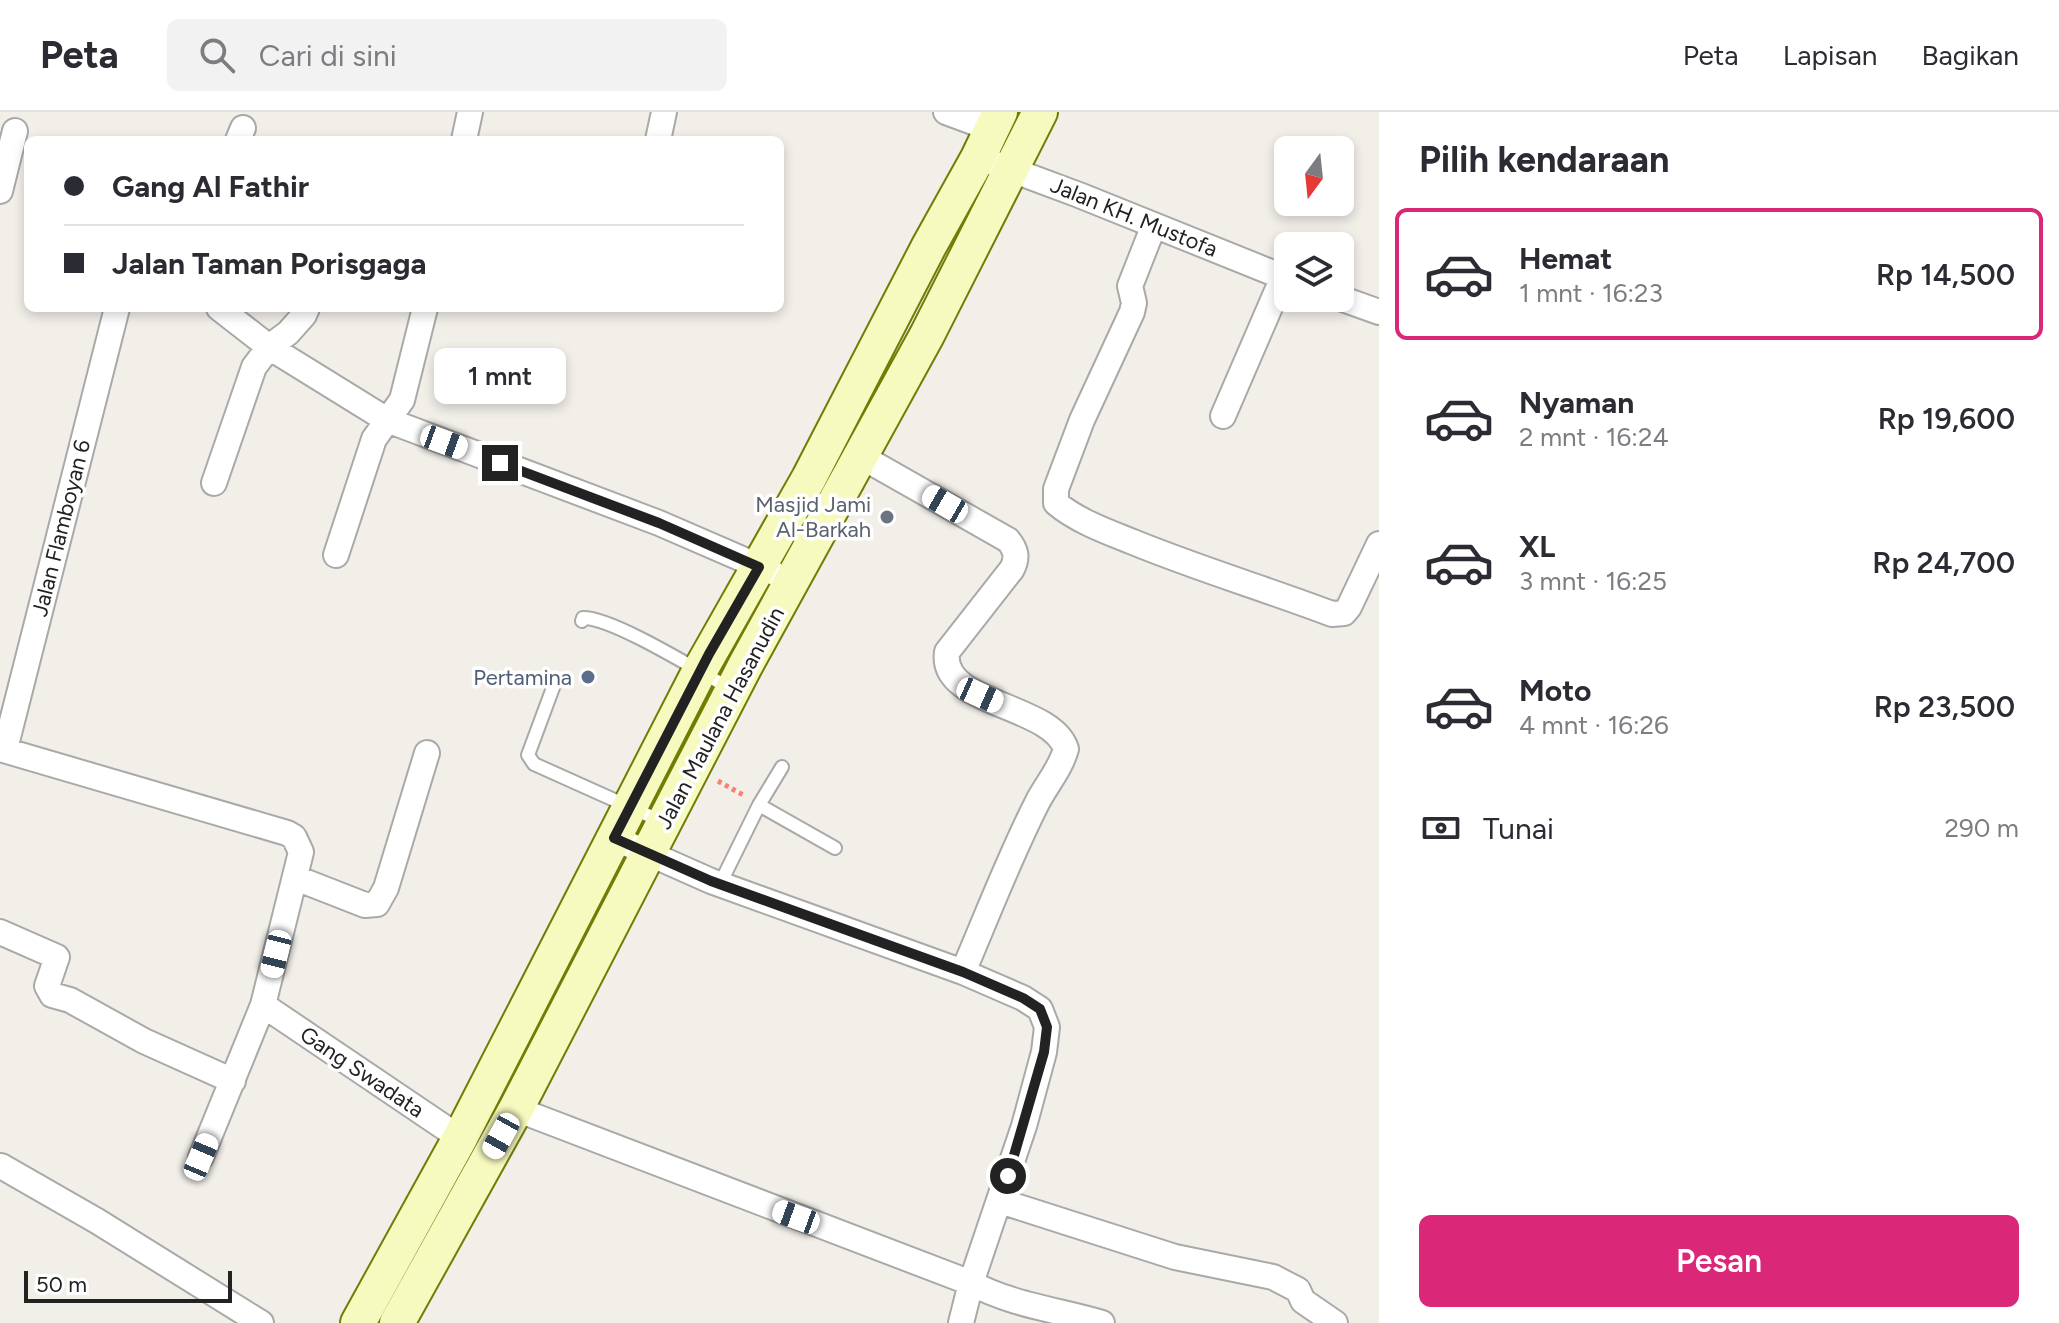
<!DOCTYPE html>
<html lang="id">
<meta charset="utf-8">
<style>
:root{--surface:#fff;--page:#f2f2f3;--text:#2b2b33;--muted:#7c7c81;--line:#e1e1e2;--accent:#db2777}
body{margin:0;font-family:Figtree,sans-serif;background:var(--page);color:var(--text);height:100vh;display:flex;flex-direction:column;font-size:30px;white-space:nowrap}
*{box-sizing:border-box;margin:0}
p{font-size:26px;color:var(--muted)}
.icon{flex:none;width:44px;height:44px;fill:none;stroke:currentColor;stroke-width:2;stroke-linecap:round;stroke-linejoin:round}
.map{position:relative;flex:1;overflow:hidden}
.details{display:flex;flex-direction:column;background:var(--surface);width:680px}
.details>*{flex:none}
.banner{position:absolute;left:24px;top:24px;width:760px;height:176px;border-radius:12px;box-shadow:0 4px 12px #0003;display:grid;align-content:center;height:176px;padding:0 40px;background:var(--surface)}
.needle{width:52px;rotate:195deg}
.tools{position:absolute;left:1274px;top:24px;display:grid;gap:16px}
.tools a{display:grid;place-items:center;width:80px;height:80px;border-radius:12px;background:var(--surface);box-shadow:0 4px 12px #0003;font-size:40px}
.scale{position:absolute;left:24px;bottom:20px;width:208px;box-sizing:border-box;padding-left:8px;border:4px solid #222;border-top:0;font-size:22px;line-height:28px;white-space:nowrap;color:#222;-webkit-text-stroke:6px #fff;paint-order:stroke}
.end{position:absolute;width:36px;height:36px;margin:-18px;border:10px solid #222;background:#fff;box-shadow:0 0 0 4px #fff}
.from{border-radius:50%}
.bubble{position:absolute;height:56px;border-radius:12px;background:var(--surface);box-shadow:0 4px 12px #0003;font-size:26px;font-weight:600;line-height:56px;text-align:center}
.car{position:absolute;width:24px;height:48px;margin:-24px -12px;border-radius:10px;box-shadow:0 0 6px 2px #0007;background:linear-gradient(#fff 24%,#345 0 40%,#fff 0 76%,#345 0 86%,#fff 0)}
.banner b{display:flex;align-items:center;gap:28px;height:76px;font-size:30px}
.banner b+b{border-top:2px solid var(--line)}
.banner i{width:20px;height:20px;background:var(--text)}
ul{padding:0;list-style:none}
li{display:flex;align-items:center;gap:24px;height:132px;margin:0 16px 12px;padding:0 24px;border:4px solid transparent;border-radius:12px}
li div{flex:1}
li b{display:block;font-size:30px}
li em{font-style:normal;font-weight:600}
li.on{border-color:var(--accent)}
li>.icon{width:72px;height:72px;stroke-width:1.5}
h2{padding:0 40px;font-size:36px;line-height:96px}
.pay{display:flex;align-items:center;gap:20px;height:88px;padding:0 40px;font-size:30px}
.pay p{margin-inline-start:auto}
.cta{display:flex;gap:16px;margin-top:auto;padding:16px 40px}
.cta a{flex:1;height:92px;border-radius:12px;background:var(--accent);color:#fff;font-size:32px;font-weight:600;line-height:92px;text-align:center}
header{display:flex;align-items:center;gap:48px;box-sizing:border-box;height:112px;padding:0 40px;background:var(--surface);border-bottom:2px solid var(--line)}
header strong{font-size:38px}
nav{display:flex;gap:44px;margin-inline-start:auto;font-size:28px}
.search{width:560px;height:72px;background:var(--page);display:flex;align-items:center;gap:20px;box-sizing:border-box;padding:0 28px;border-radius:12px;color:var(--muted);font-size:30px}
main{display:flex;flex:1;min-height:0}
.map>svg:first-child{display:block}
.lines{fill:none;stroke-linecap:round;stroke-linejoin:round}
.lane-casing{stroke:#a9a9a9;stroke-width:16}
.street-casing{stroke:#a9a9a9;stroke-width:28}
.secondary-casing{stroke:#707d05;stroke-width:38}
.path{stroke:#fa8072;stroke-width:5;stroke-dasharray:4 4;stroke-linecap:butt}
.lane{stroke:#fff;stroke-width:12}
.street{stroke:#fff;stroke-width:24}
.secondary{stroke:#f7fabf;stroke-width:34}
.route{stroke:#222;stroke-width:10}
.worship-dot{fill:#6b7280;stroke:#fff;stroke-width:3}
.service-dot{fill:#5c6f8a;stroke:#fff;stroke-width:3}
.labels{text-anchor:middle;dominant-baseline:central;stroke-width:7;stroke-linejoin:round;paint-order:stroke}
.street-label{font-size:22px;fill:#222;stroke:#fff}
.worship-label{font-size:22px;fill:#5b616d;stroke:#fff;text-anchor:end}
.service-label{font-size:22px;fill:#4e5e75;stroke:#fff;text-anchor:end}
</style>
<header>
<strong>Peta</strong>
<div class="search"><svg class="icon" aria-label="search" viewBox="0 0 24 24"><circle cx="10" cy="10" r="6"/><path d="M15 15l6 6"/></svg>Cari di sini</div>
<nav><a>Peta</a><a>Lapisan</a><a>Bagikan</a></nav>
</header>
<main>
<div class="map">
<svg width="1379" height="1211" viewBox="0 0 1379 1211">
<rect width="100%" height="100%" fill="#f2efe9"/>
<g class="lines">
<defs>
<path id="lane" d="M582,509L583,506C612,505 700,560 731,577
M554,573L528,643L534,652L661,709
M759,693L835,736
M720,772L759,693L782,655"/>
<path id="street" d="M946,0L992,17
M238,28L243,16
M464,28L470,0
M658,28L664,0
M996,52L1079,83L1288,167
M0,79L15,19
M1154,113L1130,174L1134,191L1132,200L1082,308L1056,377V391C1077,409 1108,420 1133,430C1199,457 1266,477 1332,502L1344,501L1349,495L1379,432
M1340,186L1379,200
M219,196L269,235L387,308L659,411L772,460
M1223,304L1283,165
M862,345L1008,428C1016,438 1018,445 1012,457L947,540C939,593 1052,592 1066,637C1060,658 1046,673 1037,691C1009,746 987,804 963,860
M214,371L254,255L269,235L288,221L304,203L307,196
M336,443L374,327L402,288L425,196
M0,637L287,721L294,725L301,740L263,893L201,1045
M5,637L117,196
M614,726L711,769L963,860L1023,886L1040,897L1047,915L1044,940L1024,1014L971,1171L961,1211
M296,766L365,793L377,792L386,776L427,641
M0,820L57,845L47,874L52,883L70,888L144,929L233,969
M263,893L460,1026
M516,997L971,1171C1012,1193 1058,1198 1102,1211
M1,1054L97,1109L261,1211
M1000,1089L1175,1145L1273,1165L1298,1178L1303,1189L1335,1211"/>
<path id="secondary" d="M358,1211L460,1026L699,560L809,366L929,134L978,46L1000,0
M397,1211L516,997L745,554L927,223L1040,0"/>
</defs>
<use href="#lane" class="lane-casing"/>
<use href="#street" class="street-casing"/>
<use href="#secondary" class="secondary-casing"/>
<path class="path" d="M718,669L745,684"/>
<use href="#lane" class="lane"/>
<use href="#street" class="street"/>
<use href="#secondary" class="secondary"/>
</g>
<g class="lines">
<path class="route" d="M500,351L659,411L759,455L709,542L614,726L711,769L963,860L1023,886L1040,897L1047,915L1044,940L1008,1064"/>
</g>
<circle class="worship-dot" cx="887" cy="405" r="8"/>
<circle class="service-dot" cx="588" cy="565" r="8"/>
<g class="labels">
<g class="street-label">
<text transform="translate(1134 105) rotate(22)">Jalan KH. Mustofa</text>
<text transform="translate(61 416) rotate(-76)">Jalan Flamboyan 6</text>
<text transform="translate(720 606) rotate(-62)">Jalan Maulana Hasanudin</text>
<text transform="translate(362 960) rotate(34)">Gang Swadata</text>
</g>
<g class="worship-label">
<text x="871" y="392">Masjid Jami<tspan x="871" dy="25">Al-Barkah</tspan></text>
</g>
<g class="service-label">
<text x="572" y="565">Pertamina</text>
</g>
</g>
</svg>
<div class="tools">
<a><svg class="needle" viewBox="-14 -14 28 28"><path d="M0-13l5 13h-10z" fill="#e53935"/><path d="M0 13l5-13h-10z" fill="#7c7c81"/></svg></a>
<a><svg class="icon" aria-label="layers" viewBox="0 0 24 24"><path d="M12 4l9 5-9 5-9-5zM3 14l9 5 9-5"/></svg></a>
</div>
<div class="scale">50 m</div>
<i class="end from" style="left:1008px;top:1064px"></i>
<i class="end" style="left:500px;top:351px"></i>
<div class="bubble" style="left:434px;top:236px;width:132px">1 mnt</div>
<i class="car" style="left:444px;top:330px;rotate:110deg"></i>
<i class="car" style="left:945px;top:392px;rotate:300deg"></i>
<i class="car" style="left:980px;top:583px;rotate:114deg"></i>
<i class="car" style="left:276px;top:842px;rotate:194deg"></i>
<i class="car" style="left:501px;top:1024px;rotate:209deg"></i>
<i class="car" style="left:201px;top:1045px;rotate:23deg"></i>
<i class="car" style="left:796px;top:1105px;rotate:290deg"></i>
<div class="banner">
<b><i class="from"></i>Gang Al Fathir</b>
<b><i></i>Jalan Taman Porisgaga</b>
</div>
</div>
<section class="details">
<h2>Pilih kendaraan</h2>
<ul>
<li class="on"><svg class="icon" aria-label="car" viewBox="0 0 24 24"><path d="M5 17H2v-5l4-1 3-4h7l3 4 3 1v5h-3M9 17h6M6 11h13"/><circle cx="7" cy="17" r="2"/><circle cx="17" cy="17" r="2"/></svg><div><b>Hemat</b><p>1 mnt · 16:23</p></div><em>Rp 14,500</em></li>
<li><svg class="icon" aria-label="car" viewBox="0 0 24 24"><path d="M5 17H2v-5l4-1 3-4h7l3 4 3 1v5h-3M9 17h6M6 11h13"/><circle cx="7" cy="17" r="2"/><circle cx="17" cy="17" r="2"/></svg><div><b>Nyaman</b><p>2 mnt · 16:24</p></div><em>Rp 19,600</em></li>
<li><svg class="icon" aria-label="car" viewBox="0 0 24 24"><path d="M5 17H2v-5l4-1 3-4h7l3 4 3 1v5h-3M9 17h6M6 11h13"/><circle cx="7" cy="17" r="2"/><circle cx="17" cy="17" r="2"/></svg><div><b>XL</b><p>3 mnt · 16:25</p></div><em>Rp 24,700</em></li>
<li><svg class="icon" aria-label="car" viewBox="0 0 24 24"><path d="M5 17H2v-5l4-1 3-4h7l3 4 3 1v5h-3M9 17h6M6 11h13"/><circle cx="7" cy="17" r="2"/><circle cx="17" cy="17" r="2"/></svg><div><b>Moto</b><p>4 mnt · 16:26</p></div><em>Rp 23,500</em></li>
</ul>
<div class="pay"><svg class="icon" aria-label="cash" viewBox="0 0 24 24"><path d="M3 7h18v10H3z"/><circle cx="12" cy="12" r="2"/></svg>Tunai<p>290 m</p></div>
<div class="cta"><a>Pesan</a></div>
</section>
</main>
